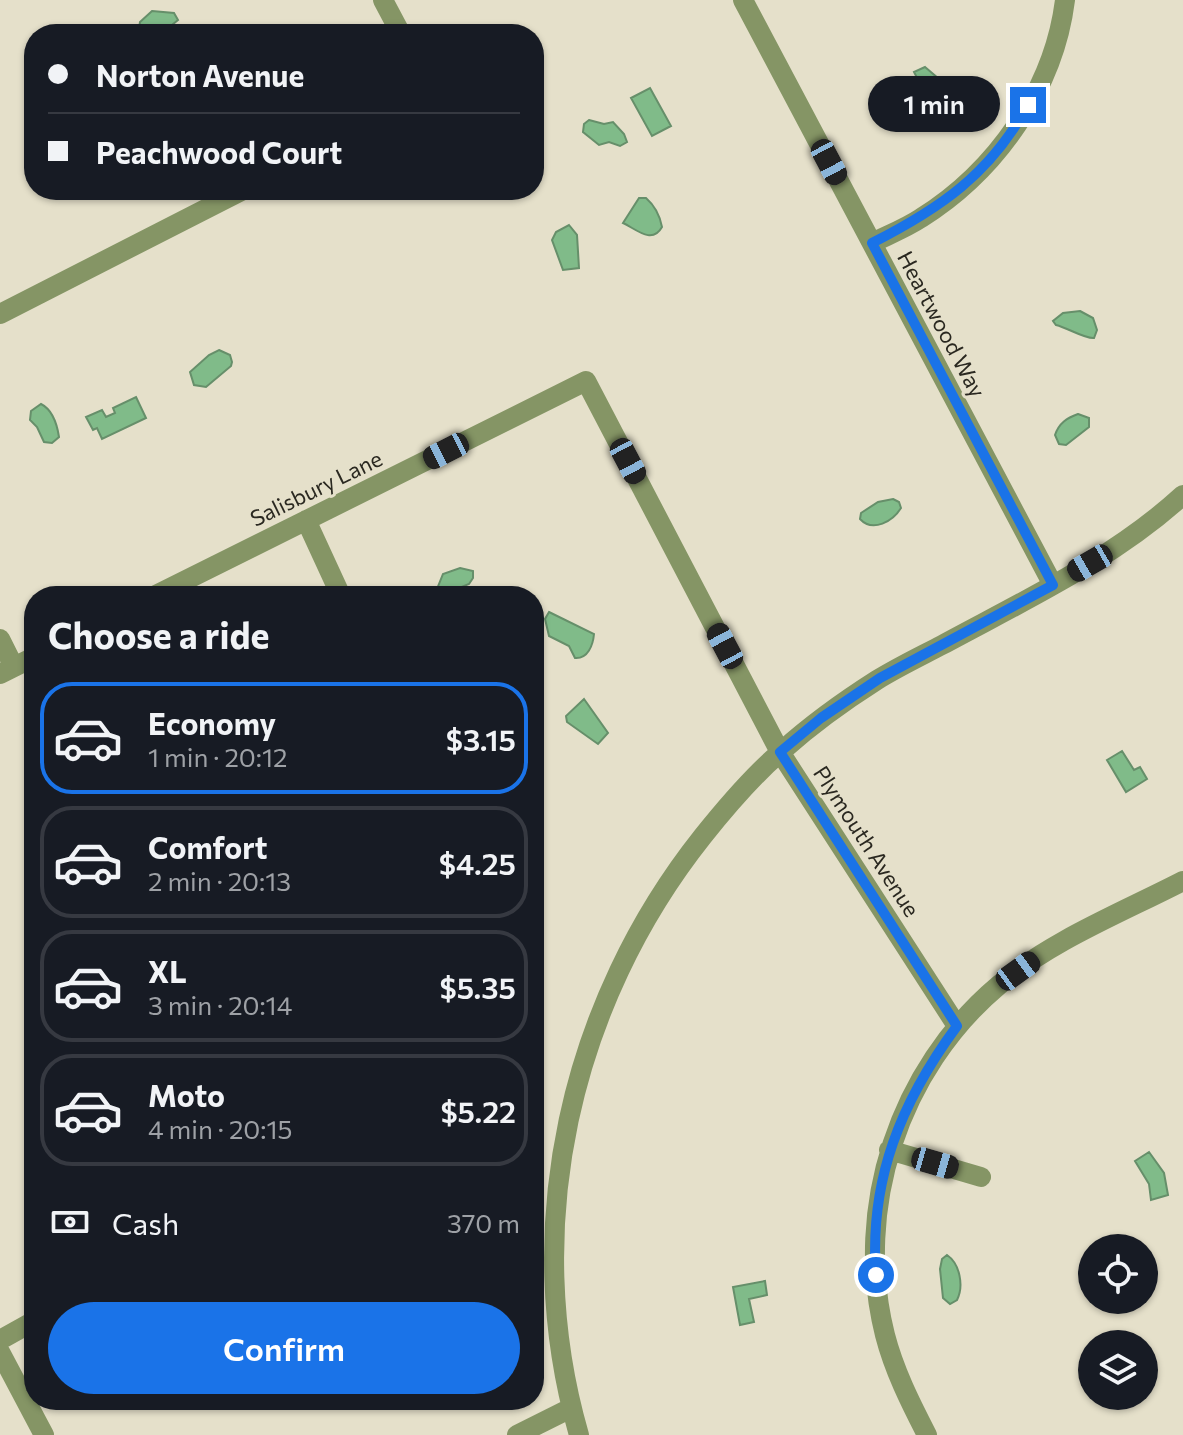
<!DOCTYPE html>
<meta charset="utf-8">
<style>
:root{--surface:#171b24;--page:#20242c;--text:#f1f3f6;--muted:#9ea1a6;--line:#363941;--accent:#1a73e8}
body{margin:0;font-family:Commissioner,sans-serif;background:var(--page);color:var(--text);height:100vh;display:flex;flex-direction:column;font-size:30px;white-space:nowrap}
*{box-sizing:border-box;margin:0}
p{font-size:26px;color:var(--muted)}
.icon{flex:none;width:44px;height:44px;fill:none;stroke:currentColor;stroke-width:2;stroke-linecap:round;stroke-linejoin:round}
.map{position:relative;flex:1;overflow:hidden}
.panel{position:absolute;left:24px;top:586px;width:520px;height:824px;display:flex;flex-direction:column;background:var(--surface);border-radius:32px;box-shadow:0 2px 6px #0004}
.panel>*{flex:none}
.top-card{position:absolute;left:24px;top:24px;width:520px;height:176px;border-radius:32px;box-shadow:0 2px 6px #0004;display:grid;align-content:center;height:176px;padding:0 24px;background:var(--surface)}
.buttons{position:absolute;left:1078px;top:1234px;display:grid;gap:16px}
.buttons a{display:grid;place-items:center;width:80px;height:80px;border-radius:50%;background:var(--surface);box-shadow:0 2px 6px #0004;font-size:40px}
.end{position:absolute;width:36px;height:36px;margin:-18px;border:10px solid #1a73e8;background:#fff;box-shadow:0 0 0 4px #fff}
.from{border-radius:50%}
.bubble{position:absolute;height:56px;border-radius:28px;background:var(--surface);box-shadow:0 2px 6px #0004;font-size:26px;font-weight:600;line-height:56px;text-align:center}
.car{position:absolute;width:24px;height:48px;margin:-24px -12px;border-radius:10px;box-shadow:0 0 6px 2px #0007;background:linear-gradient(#222 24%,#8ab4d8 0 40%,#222 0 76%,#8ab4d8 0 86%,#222 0)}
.top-card b{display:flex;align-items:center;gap:28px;height:76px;font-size:30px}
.top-card b+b{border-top:2px solid var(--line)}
.top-card i{width:20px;height:20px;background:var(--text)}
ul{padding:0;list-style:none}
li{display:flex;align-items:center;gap:24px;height:112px;margin:0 16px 12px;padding:0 8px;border:4px solid var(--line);border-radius:32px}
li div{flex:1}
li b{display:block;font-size:30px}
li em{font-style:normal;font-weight:600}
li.current{border-color:var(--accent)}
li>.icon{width:72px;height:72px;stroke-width:1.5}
h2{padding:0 24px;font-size:36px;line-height:96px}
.pay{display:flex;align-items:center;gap:20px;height:88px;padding:0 24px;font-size:30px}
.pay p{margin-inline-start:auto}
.action{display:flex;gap:16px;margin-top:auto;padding:16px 24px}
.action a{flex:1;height:92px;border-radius:48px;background:var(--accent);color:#fff;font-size:32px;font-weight:600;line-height:92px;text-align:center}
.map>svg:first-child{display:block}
.water{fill:#80bb89;stroke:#668f6a;stroke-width:2}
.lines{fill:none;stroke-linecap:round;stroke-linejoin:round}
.street{stroke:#859565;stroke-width:20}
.route{stroke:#1a73e8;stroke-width:10}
.labels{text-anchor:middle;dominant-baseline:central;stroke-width:6;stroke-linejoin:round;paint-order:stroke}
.street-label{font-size:22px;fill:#2a2820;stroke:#e5e0ca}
</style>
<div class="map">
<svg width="1183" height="1435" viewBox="0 0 1183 1435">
<rect width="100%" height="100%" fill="#e5e0ca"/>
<path class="water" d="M152,11L174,13L178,20L161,34H138L140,22Z
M925,67L959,96L933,108L914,72Z
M650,88L671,126L652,136L631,98Z
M589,120L604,124L613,122L624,134L627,142L620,146L609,142L599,145L583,132L584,124Z
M639,198H646C654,205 660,216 662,227C652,245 636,229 623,223Z
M569,225L577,235L579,268L563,270L552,240L556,232Z
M1080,311L1093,318L1097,330L1094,338C1085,339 1068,328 1056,325L1053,321L1063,313Z
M219,350L230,355L232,362L231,366L206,387L194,385L190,372L209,355Z
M136,397L146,418L102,439L97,428L93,430L86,417L102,410L106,417L115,413L113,408Z
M41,404C53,410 57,424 59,437L52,443L44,442L37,427L30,420L31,411Z
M1078,414L1089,418V427L1066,445L1059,444L1055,435C1059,423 1067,418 1078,414Z
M893,499L899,502L901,508C893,521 873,533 860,519L861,513L878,502Z
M460,568L473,571V578L469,584L440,596L437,589L443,574Z
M549,612L594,634C593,645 588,659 575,658L569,646L549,636L545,619Z
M584,699L608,733L598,744L567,722L566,716Z
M1122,751L1134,770L1140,767L1147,779L1126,792L1107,760Z
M1149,1152L1164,1173L1168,1195L1151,1200L1149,1184L1135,1161Z
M947,1255C960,1264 964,1286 957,1300L950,1304L943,1298L940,1269L942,1259Z
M765,1281L767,1295L749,1299L754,1322L740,1325L733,1287Z"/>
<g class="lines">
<path class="street" d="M383,0L401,34
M743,0L1053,585
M872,243C888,235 906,228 921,218C996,171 1054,89 1065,0
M0,314L243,190
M306,520L341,596
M154,596L586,381L780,752L957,1026
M0,639L14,667
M0,674L34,657
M889,1150L981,1177
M0,1340L34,1321
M0,1352L44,1435
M517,1435L571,1408
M579,1435C519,1228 570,1003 703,836C727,806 753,775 783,750C812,724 844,701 877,680C898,667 921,656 942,645C1025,600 1113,559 1183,495
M927,1435C910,1402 894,1370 885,1335C853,1208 899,1069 999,985C1050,941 1123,912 1183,881"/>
</g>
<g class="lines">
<path class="route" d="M876,1275C869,1180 901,1102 957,1026L780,752L821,718L880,678L1053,585L872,243C941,208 990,174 1028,105"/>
</g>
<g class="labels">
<g class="street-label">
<text transform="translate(942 324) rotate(62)">Heartwood Way</text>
<text transform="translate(316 488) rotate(-26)">Salisbury Lane</text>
<text transform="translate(867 841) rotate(57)">Plymouth Avenue</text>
</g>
</g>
</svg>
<div class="buttons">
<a><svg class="icon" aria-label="locate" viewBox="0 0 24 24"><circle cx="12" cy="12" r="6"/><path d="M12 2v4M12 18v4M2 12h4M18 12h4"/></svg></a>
<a><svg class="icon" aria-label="layers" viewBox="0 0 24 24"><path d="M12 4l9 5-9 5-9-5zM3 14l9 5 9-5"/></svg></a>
</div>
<i class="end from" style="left:876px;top:1275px"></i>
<i class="end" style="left:1028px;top:105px"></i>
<div class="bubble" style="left:868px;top:76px;width:132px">1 min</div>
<i class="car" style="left:829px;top:162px;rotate:152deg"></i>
<i class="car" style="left:446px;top:451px;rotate:243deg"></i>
<i class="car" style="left:628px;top:461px;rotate:152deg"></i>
<i class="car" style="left:1090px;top:563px;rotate:240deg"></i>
<i class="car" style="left:725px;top:646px;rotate:332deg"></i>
<i class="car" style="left:1018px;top:971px;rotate:54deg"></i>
<i class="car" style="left:935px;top:1163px;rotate:106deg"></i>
<div class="top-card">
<b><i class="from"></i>Norton Avenue</b>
<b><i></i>Peachwood Court</b>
</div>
<section class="panel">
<h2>Choose a ride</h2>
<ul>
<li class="current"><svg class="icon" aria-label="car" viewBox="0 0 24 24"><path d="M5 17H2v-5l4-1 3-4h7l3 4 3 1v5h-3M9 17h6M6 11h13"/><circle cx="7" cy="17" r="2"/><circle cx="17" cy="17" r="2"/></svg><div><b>Economy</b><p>1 min · 20:12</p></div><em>$3.15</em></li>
<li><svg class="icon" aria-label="car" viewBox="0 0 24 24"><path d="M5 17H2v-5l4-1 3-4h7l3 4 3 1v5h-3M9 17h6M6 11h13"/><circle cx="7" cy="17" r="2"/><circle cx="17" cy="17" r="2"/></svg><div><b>Comfort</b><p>2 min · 20:13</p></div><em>$4.25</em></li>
<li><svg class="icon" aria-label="car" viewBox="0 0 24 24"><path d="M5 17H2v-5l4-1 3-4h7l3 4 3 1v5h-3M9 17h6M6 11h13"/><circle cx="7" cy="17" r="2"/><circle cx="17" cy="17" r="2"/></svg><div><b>XL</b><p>3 min · 20:14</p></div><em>$5.35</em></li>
<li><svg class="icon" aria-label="car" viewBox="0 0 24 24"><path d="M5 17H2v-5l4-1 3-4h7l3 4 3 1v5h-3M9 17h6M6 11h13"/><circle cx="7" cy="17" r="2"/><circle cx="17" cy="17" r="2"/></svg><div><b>Moto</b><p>4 min · 20:15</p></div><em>$5.22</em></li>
</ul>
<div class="pay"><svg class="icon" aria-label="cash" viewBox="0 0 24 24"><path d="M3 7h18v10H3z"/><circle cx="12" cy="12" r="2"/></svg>Cash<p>370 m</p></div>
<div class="action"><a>Confirm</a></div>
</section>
</div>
